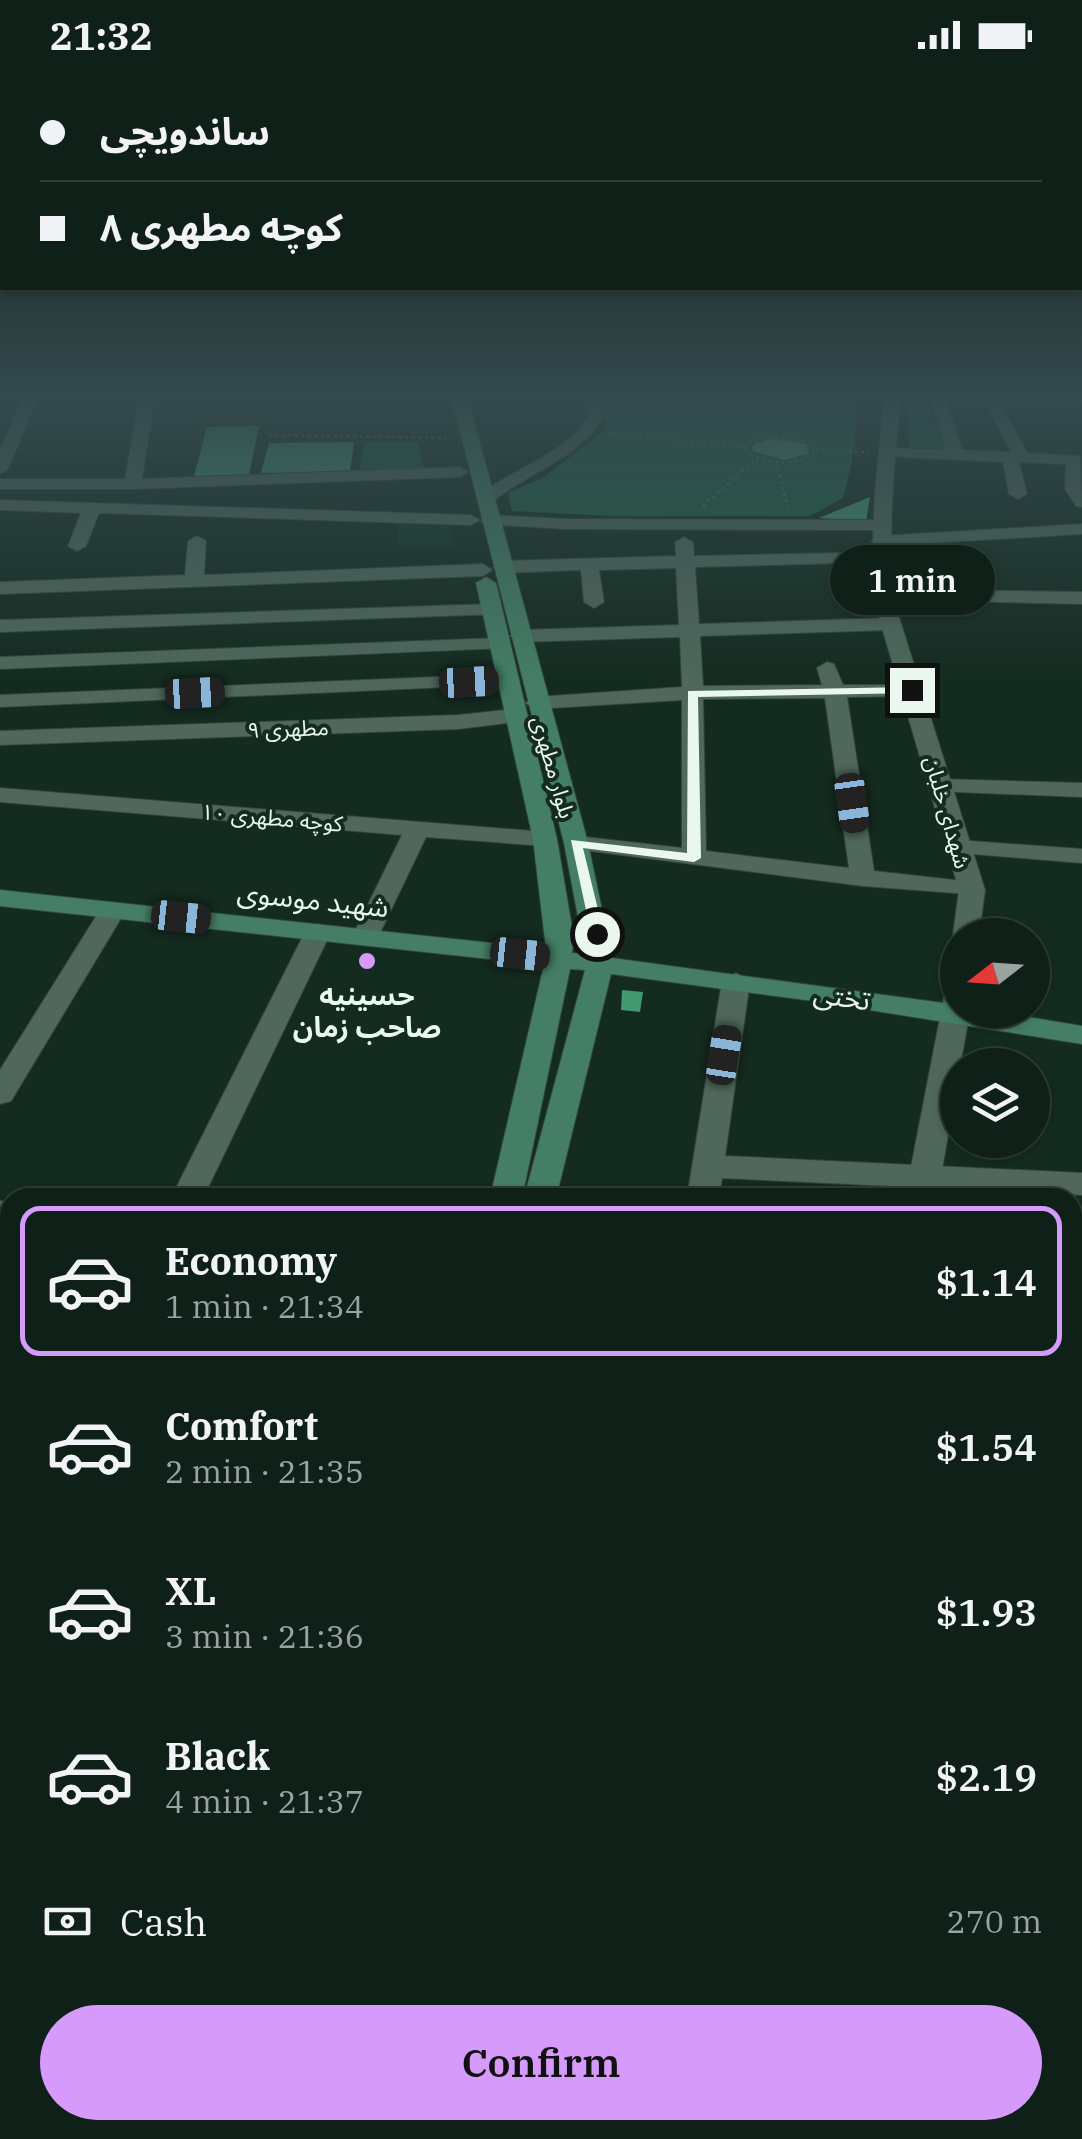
<!DOCTYPE html>
<meta charset="utf-8">
<style>
:root{--surface:#0f2018;--page:#1d2d25;--text:#f1f3f6;--muted:#9ba3a2;--line:#2f3e37;--accent:#d69bfa}
body{margin:0;font-family:"IBM Plex Serif","Noto Sans Arabic",serif;background:var(--page);color:var(--text);height:100vh;display:flex;flex-direction:column;font-size:38px;white-space:nowrap}
*{box-sizing:border-box;margin:0}
p{font-size:32px;color:var(--muted)}
.icon{flex:none;width:55px;height:55px;fill:none;stroke:currentColor;stroke-width:2;stroke-linecap:round;stroke-linejoin:round}
.map{position:relative;flex:1;overflow:hidden}
.details{position:absolute;left:0px;top:1118px;width:1082px;height:952px;display:flex;flex-direction:column;background:var(--surface);border-radius:30px 30px 0 0;box-shadow:0 2px 8px #0004,0 0 0 2px var(--line)}
.details>*{flex:none}
.banner{position:absolute;left:0px;top:0px;width:1082px;height:220px;box-shadow:0 2px 8px #0004,0 0 0 2px var(--line);display:grid;align-content:center;height:220px;padding:0 40px;background:var(--surface)}
.needle{width:65px;rotate:253deg}
.controls{position:absolute;left:940px;top:848px;display:grid;gap:20px}
.controls a{display:grid;place-items:center;width:110px;height:110px;border-radius:50%;background:var(--surface);box-shadow:0 2px 8px #0004,0 0 0 2px var(--line);font-size:50px}
.end{position:absolute;width:45px;height:45px;margin:-22px;border:12px solid #e9f7ef;background:#111;box-shadow:0 0 0 5px #111}
.from{border-radius:50%}
.bubble{position:absolute;height:70px;border-radius:35px;background:var(--surface);box-shadow:0 2px 8px #0004,0 0 0 2px var(--line);font-size:32px;font-weight:600;line-height:70px;text-align:center}
.car{position:absolute;width:30px;height:60px;margin:-30px -15px;border-radius:12px;box-shadow:0 0 8px 2px #0007;background:linear-gradient(#222 24%,#8ab4d8 0 40%,#222 0 76%,#8ab4d8 0 86%,#222 0)}
.banner b{display:flex;align-items:center;gap:35px;height:95px;font-size:38px}
.banner b+b{border-top:2px solid var(--line)}
.banner i{width:25px;height:25px;background:var(--text)}
ul{padding:18px 0 0;list-style:none}
li{display:flex;align-items:center;gap:30px;height:150px;margin:0 20px 15px;padding:0 20px;border:5px solid transparent;border-radius:20px}
li div{flex:1}
li b{display:block;font-size:38px}
li em{font-style:normal;font-weight:600}
li.selected{border-color:var(--accent)}
li>.icon{width:90px;height:90px;stroke-width:1.5}
.pay{display:flex;align-items:center;gap:25px;height:110px;padding:0 40px;font-size:38px}
.pay p{margin-inline-start:auto}
.primary-button{display:flex;gap:20px;margin-top:auto;padding:20px 40px}
.primary-button a{flex:1;height:115px;border-radius:60px;background:var(--accent);color:#111;font-size:40px;font-weight:600;line-height:115px;text-align:center}
.status{display:flex;justify-content:space-between;align-items:center;height:70px;padding:0 50px;background:var(--surface);direction:ltr}
.status svg{height:28px;fill:currentColor}
.map>svg:first-child{display:block}
.built{fill:#153527}
.green{fill:#14593d}
.forest{fill:#1d5f43}
.building{fill:#449972}
.lines{fill:none;stroke-linecap:round;stroke-linejoin:round}
.minor-casing{stroke:#33463c;stroke-width:2}
.tertiary-casing{stroke:#33463c;stroke-width:2}
.secondary-casing{stroke:#33463c;stroke-width:2}
.path{stroke:#5b6f65;stroke-width:2.5;stroke-dasharray:2.5 4;stroke-linecap:butt}
.minor{fill:#4f685b;fill-rule:evenodd}
.tertiary{fill:#4f685b;fill-rule:evenodd}
.secondary{fill:#447e65;fill-rule:evenodd}
.route{fill:#e9f7ef}
.poi-dot{fill:#d69bfa;stroke:#142b20;stroke-width:4}
.labels{text-anchor:middle;dominant-baseline:central;stroke-width:8;stroke-linejoin:round;paint-order:stroke}
.far-street-label{font-size:22px;fill:#e9f7ef;stroke:#142b20}
.street-label{font-size:28px;fill:#e9f7ef;stroke:#142b20}
.poi-label{font-size:28px;font-weight:bold;fill:#e9f7ef;stroke:#142b20}
</style>
<div class="status"><b>21:32</b><svg viewBox="0 0 49 12"><path d="M0 12V9h3v3zM5 12V6h3v6zM10 12V3h3v9zM15 12V0h3v12zM26 1h20v11H26zM47 4h2v5h-2z"/></svg></div>
<div class="map">
<svg width="1082" height="2069" viewBox="0 0 1082 2069">
<rect width="100%" height="100%" fill="#142b20"/>
<path class="built" d="M397,452L451,453L454,475L398,478Z"/>
<path class="green" d="M907,333H927L946,379L909,378Z
M365,372H417L424,398L359,401Z"/>
<path class="forest" d="M601,325H854C860,359 852,395 843,428L810,446H611L512,441L508,423L544,407L605,360V338Z"/>
<path class="building" d="M259,356L249,405L194,406L207,357Z
M770,369L799,372L806,375L809,383L785,390L752,381L754,374Z
M354,372L350,402L261,403L269,373Z
M870,427L866,451L819,448Z
M622,920L643,922L640,942L621,940Z"/>
<g class="lines">
<defs>
<path id="minor" d="M24,325H39L8,399L0,404V380Z
M140,325H155L142,409L460,397L468,402L460,407L133,419H0V409H125Z
M583,325H598L605,346C577,390 530,401 491,433H479V425C515,397 563,386 589,346Z
M886,325H1082V331H1000L1027,383L1080,386L1082,437L1076,436L1065,419L1066,394L1019,392L1027,424L1018,429L1009,424L1003,392L881,386L879,383L887,378L945,380L932,331H893ZM947,331H985L1011,382L962,380Z
M0,430L471,445L480,450L471,455L99,443L86,476L77,481L68,476L81,443L0,440Z
M490,445L564,449L880,450L889,455L880,460L564,459L484,454L481,450Z
M1082,454V464L880,476L871,471L880,466Z
M197,466L206,471L204,505L483,494L492,500L483,506L0,524V512L185,505L188,471Z
M684,467L693,472L694,486L887,482V490L880,492L695,497L699,554L891,548L901,554L891,560L700,566L703,616L822,615L817,598L827,592L834,594L843,615H921L924,620L913,626L847,627L874,801L972,812L985,820L981,825L863,816L567,778L564,773L567,768L576,766L682,778V630L536,639L525,633L536,627L682,617L680,567L520,572L510,566L520,560L679,555L676,498L599,500L604,532L594,538L584,532L581,500L502,503L493,497L502,491L676,486L675,472ZM825,628L849,798L706,781L703,629Z
M884,519L1082,522V534L877,529V521Z
M492,534L499,536V544L0,562V550Z
M499,568L506,570V578L0,599V587Z
M508,604L519,610L515,614L0,637V625Z
M516,639L524,641L527,646L524,651L458,659L0,675V661L458,645Z
M940,709L1082,713V727L932,721L928,716Z
M0,718L545,762L557,769L545,776L426,767L378,867L365,875L352,867L402,765L0,732Z
M957,770L1082,779V793L948,782L945,777L948,772Z
M113,832L126,840L11,1031L0,1034V1000L100,840Z
M318,854L331,862L203,1128H171L305,862Z
M736,903L750,911L725,1086L1082,1103V1125L722,1108L719,1128H687L722,911Z
M0,1131L10,1132V1156L0,1155Z
M1072,1200H1082V1226H1072Z
M1072,1378L1082,1380V1412L1072,1410Z
M10,1576V1634L0,1638V1579Z
M372,2060H467L471,2069H376Z"/>
<path id="tertiary" d="M885,325H901C894,399 885,470 898,544L985,820L979,865H958V871L953,865L959,820L878,544C867,470 877,399 885,325Z
M958,919V940H970L937,1128H905L944,927Z
M1072,2041L1082,2058V2069H1032L1031,2060H1072Z
M719,2060H771L769,2069H717Z"/>
<path id="secondary" d="M451,325H467L588,773L612,888L958,935V940H986L1082,956V974L813,931L611,904L556,1128H524L585,900L570,899L522,1128H490L544,895L0,836V820L546,879L533,769L476,513L486,507L496,513L557,769L574,869L572,883L585,884L564,773Z
M250,2060H302L300,2069H248Z
M314,2060H366L364,2069H312Z"/>
</defs>
<use href="#minor" class="minor-casing"/>
<use href="#tertiary" class="tertiary-casing"/>
<use href="#secondary" class="secondary-casing"/>
<path class="path" d="M757,325L762,366
M607,363L744,377
M269,365L449,368
M763,367L802,370L816,380C797,399 770,393 747,383L746,374Z
M816,380L869,382
M776,392L788,437
M703,436L757,388"/>
<use href="#minor" class="minor"/>
<use href="#tertiary" class="tertiary"/>
<use href="#secondary" class="secondary"/>
</g>
<linearGradient id="sky" x2="0" y2="1"><stop stop-color="#0b1812"/><stop offset="0.53" stop-color="#344a4e"/><stop offset="1" stop-color="#344a4e" stop-opacity="0"/></linearGradient>
<rect width="1082" height="614" fill="url(#sky)"/>
<path class="route" d="M912,617L917,623L698,627L701,788L694,792L583,778L604,864L592,868L571,770L687,783L688,621Z"/>
<circle class="poi-dot" cx="367" cy="891" r="10"/>
<g class="labels">
<g class="far-street-label">
<text transform="translate(288 658) rotate(-2)">مطهری ۹</text>
<text transform="translate(554 697) rotate(74)">بلوار مطهری</text>
<text transform="translate(948 742) rotate(74)">شهدای خلبان</text>
<text transform="translate(272 747) rotate(5)">کوچه مطهری ۱۰</text>
</g>
<g class="street-label">
<text transform="translate(313 829) rotate(6)">شهید موسوی</text>
<text transform="translate(842 926) rotate(8)">تختی</text>
</g>
<g class="poi-label">
<text x="367" y="924">حسینیه<tspan x="367" dy="32">صاحب زمان</tspan></text>
</g>
</g>
</svg>
<div class="controls">
<a><svg class="needle" viewBox="-14 -14 28 28"><path d="M0-13l5 13h-10z" fill="#e53935"/><path d="M0 13l5-13h-10z" fill="#9ba3a2"/></svg></a>
<a><svg class="icon" aria-label="layers" viewBox="0 0 24 24"><path d="M12 4l9 5-9 5-9-5zM3 14l9 5 9-5"/></svg></a>
</div>
<i class="end from" style="left:597px;top:864px"></i>
<i class="end" style="left:912px;top:620px"></i>
<div class="bubble" style="left:830px;top:475px;width:165px">1 min</div>
<i class="car" style="left:469px;top:612px;rotate:87deg"></i>
<i class="car" style="left:195px;top:623px;rotate:87deg"></i>
<i class="car" style="left:852px;top:733px;rotate:172deg"></i>
<i class="car" style="left:181px;top:847px;rotate:96deg"></i>
<i class="car" style="left:520px;top:884px;rotate:96deg"></i>
<i class="car" style="left:724px;top:985px;rotate:9deg"></i>
<div class="banner">
<b><i class="from"></i>ساندویچی</b>
<b><i></i>کوچه مطهری ۸</b>
</div>
<section class="details">
<ul>
<li class="selected"><svg class="icon" aria-label="car" viewBox="0 0 24 24"><path d="M5 17H2v-5l4-1 3-4h7l3 4 3 1v5h-3M9 17h6M6 11h13"/><circle cx="7" cy="17" r="2"/><circle cx="17" cy="17" r="2"/></svg><div><b>Economy</b><p>1 min · 21:34</p></div><em>$1.14</em></li>
<li><svg class="icon" aria-label="car" viewBox="0 0 24 24"><path d="M5 17H2v-5l4-1 3-4h7l3 4 3 1v5h-3M9 17h6M6 11h13"/><circle cx="7" cy="17" r="2"/><circle cx="17" cy="17" r="2"/></svg><div><b>Comfort</b><p>2 min · 21:35</p></div><em>$1.54</em></li>
<li><svg class="icon" aria-label="car" viewBox="0 0 24 24"><path d="M5 17H2v-5l4-1 3-4h7l3 4 3 1v5h-3M9 17h6M6 11h13"/><circle cx="7" cy="17" r="2"/><circle cx="17" cy="17" r="2"/></svg><div><b>XL</b><p>3 min · 21:36</p></div><em>$1.93</em></li>
<li><svg class="icon" aria-label="car" viewBox="0 0 24 24"><path d="M5 17H2v-5l4-1 3-4h7l3 4 3 1v5h-3M9 17h6M6 11h13"/><circle cx="7" cy="17" r="2"/><circle cx="17" cy="17" r="2"/></svg><div><b>Black</b><p>4 min · 21:37</p></div><em>$2.19</em></li>
</ul>
<div class="pay"><svg class="icon" aria-label="cash" viewBox="0 0 24 24"><path d="M3 7h18v10H3z"/><circle cx="12" cy="12" r="2"/></svg>Cash<p>270 m</p></div>
<div class="primary-button"><a>Confirm</a></div>
</section>
</div>
